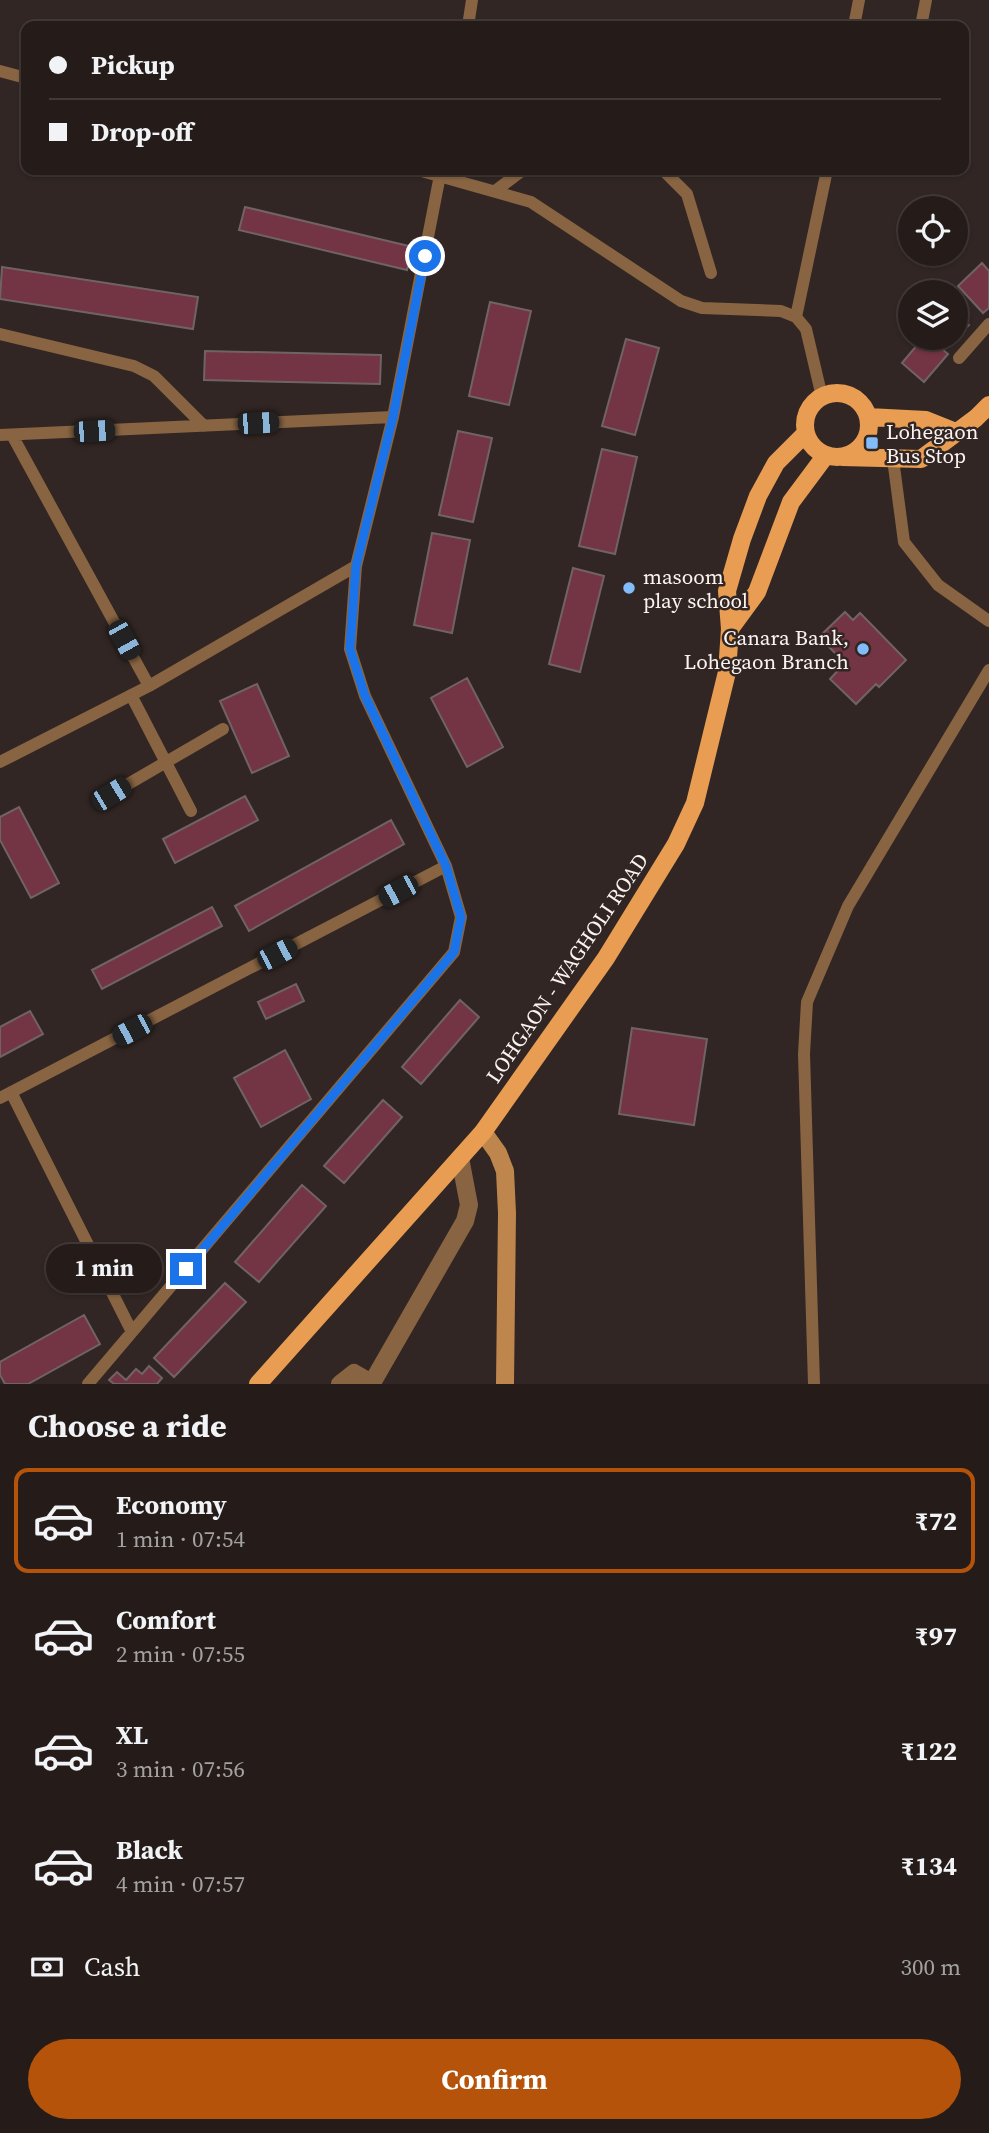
<!DOCTYPE html>
<meta charset="utf-8">
<style>
:root{--surface:#251c1a;--page:#312927;--text:#f1f3f6;--muted:#a3a1a2;--line:#423a39;--accent:#b45309}
body{margin:0;font-family:"Source Serif 4",serif;background:var(--page);color:var(--text);height:100vh;display:flex;flex-direction:column;font-size:26px;white-space:nowrap}
*{box-sizing:border-box;margin:0}
p{font-size:23px;color:var(--muted)}
.icon{flex:none;width:38px;height:38px;fill:none;stroke:currentColor;stroke-width:2;stroke-linecap:round;stroke-linejoin:round}
.map{position:relative;height:1384px;overflow:hidden}
.side{display:flex;flex-direction:column;background:var(--surface);flex:1}
.side>*{flex:none}
.guide{position:absolute;left:21px;top:21px;width:948px;height:154px;border-radius:14px;box-shadow:0 2px 5px #0004,0 0 0 2px var(--line);display:grid;align-content:center;height:154px;padding:0 28px;background:var(--surface)}
.tools{position:absolute;left:898px;top:196px;display:grid;gap:14px}
.tools a{display:grid;place-items:center;width:70px;height:70px;border-radius:50%;background:var(--surface);box-shadow:0 2px 5px #0004,0 0 0 2px var(--line);font-size:35px}
.end{position:absolute;width:32px;height:32px;margin:-16px;border:9px solid #1a73e8;background:#fff;box-shadow:0 0 0 4px #fff}
.from{border-radius:50%}
.bubble{position:absolute;height:49px;border-radius:24px;background:var(--surface);box-shadow:0 2px 5px #0004,0 0 0 2px var(--line);font-size:23px;font-weight:700;line-height:49px;text-align:center}
.car{position:absolute;width:21px;height:42px;margin:-21px -10px;border-radius:9px;box-shadow:0 0 5px 2px #0007;background:linear-gradient(#222 24%,#8ab4d8 0 40%,#222 0 76%,#8ab4d8 0 86%,#222 0)}
.guide b{display:flex;align-items:center;gap:24px;height:66px;font-size:26px}
.guide b+b{border-top:2px solid var(--line)}
.guide i{width:18px;height:18px;background:var(--text)}
ul{padding:0;list-style:none}
li{display:flex;align-items:center;gap:21px;height:105px;margin:0 14px 10px;padding:0 14px;border:4px solid transparent;border-radius:14px}
li div{flex:1}
li b{display:block;font-size:26px}
li em{font-style:normal;font-weight:700}
li.selected{border-color:var(--accent)}
li>.icon{width:63px;height:63px;stroke-width:1.5}
h2{padding:0 28px;font-size:32px;line-height:84px}
.pay{display:flex;align-items:center;gap:18px;height:77px;padding:0 28px;font-size:26px}
.pay p{margin-inline-start:auto}
.button{display:flex;gap:14px;margin-top:auto;padding:14px 28px}
.button a{flex:1;height:80px;border-radius:42px;background:var(--accent);color:#fff;font-size:28px;font-weight:700;line-height:80px;text-align:center}
.map>svg:first-child{display:block}
.building{fill:#733443;stroke:#706365;stroke-width:2}
.lines{fill:none;stroke-linecap:round;stroke-linejoin:round}
.service{stroke:#886442;stroke-width:12}
.minor{stroke:#886442;stroke-width:18}
.secondary{stroke:#be854c;stroke-width:18}
.primary{stroke:#e89d52;stroke-width:18}
.route{stroke:#1a73e8;stroke-width:9}
.poi-dot{fill:#83bcfb;stroke:#312623;stroke-width:2.5}
.labels{text-anchor:middle;dominant-baseline:central;stroke-width:5;stroke-linejoin:round;paint-order:stroke}
.poi-label{font-size:21px;fill:#faf3f0;stroke:#312623;text-anchor:start}
.street-label{font-size:21px;fill:#faf3f0;stroke:#312623}
</style>
<div class="map">
<svg width="989" height="1384" viewBox="0 0 989 1384">
<rect width="100%" height="100%" fill="#312623"/>
<path class="building" d="M245,207L413,247L407,270L239,230Z
M982,263L989,271V308L983,313L958,286Z
M2,267L198,297L193,329L0,299Z
M490,302L531,311L509,405L469,396Z
M956,313L969,325L949,345L942,338H956Z
M923,338H929L948,354L924,382L902,363Z
M626,339L659,348L635,435L602,426Z
M205,351L381,355L380,384L204,380Z
M458,431L492,438L473,522L439,515Z
M602,449L637,457L615,554L579,546Z
M432,533L470,540L452,633L414,625Z
M573,568L604,576L580,672L549,664Z
M845,612L853,620L860,613L906,660L879,687L876,684L856,704L830,679L845,663L819,637Z
M467,678L503,747L467,767L431,698Z
M257,684L289,756L252,773L220,701Z
M245,796L258,820L175,863L163,839Z
M19,807L59,883L31,898L0,840V817Z
M391,820L404,844L249,931L235,906Z
M212,907L222,926L102,989L92,970Z
M296,984L304,1001L266,1019L258,1002Z
M460,1000L479,1017L421,1084L402,1067Z
M30,1011L43,1034L0,1057V1027Z
M632,1028L707,1039L694,1125L619,1114Z
M285,1050L311,1099L261,1127L234,1078Z
M383,1100L402,1117L344,1183L324,1166Z
M302,1185L326,1206L259,1282L235,1262Z
M225,1283L246,1302L174,1377L154,1358Z
M84,1315L100,1344L28,1384H5L0,1375V1362Z
M149,1366L162,1378L157,1384H114L109,1380L117,1372L126,1380L136,1369L142,1374Z"/>
<g class="lines">
<path class="service" d="M468,26L472,0
M854,26L859,0
M921,26L926,0
M0,71L26,78
M418,170L531,202L681,301L702,308L781,311L796,317L806,329L822,397
M663,170L687,194L711,273
M495,191L523,170
M796,317L827,170
M0,334L134,366L154,376L204,426
M959,358L989,324
M0,435L393,417
M12,435L149,686
M893,459L904,542L938,585L989,621
M131,695L191,811
M0,762L149,686L356,566
M111,794L223,729
M11,1092L132,1332
M0,1098L446,866
M88,1384L454,952L461,917L446,866L365,696L350,649L356,566L393,417L441,170
M814,1384L804,1054L807,1002L848,906L989,670"/>
<path class="minor" d="M372,1383L465,1221L469,1205L460,1158
M340,1384L354,1373L373,1384"/>
<path class="secondary" d="M483,1132L498,1153L505,1171L507,1213L505,1384"/>
<path class="primary" d="M805 425a32 32 0 1 1 64 0a32 32 0 1 1-64 0Z
M868,417L926,420L956,432
M842,457L921,459L976,418L989,405
M730,629L757,592L791,502L826,455
M258,1384L483,1132L606,958L676,844L695,803L727,672L730,629L727,591L742,539L758,496L776,463L806,433"/>
</g>
<g class="lines">
<path class="route" d="M186,1269L454,952L461,917L446,866L365,696L350,649L356,566L393,417L425,256"/>
</g>
<g class="poi-dot">
<rect x="865" y="436" width="14" height="14" rx="3.5"/>
<circle cx="629" cy="588" r="7"/>
<circle cx="863" cy="649" r="7"/>
</g>
<g class="labels">
<g class="poi-label">
<text x="886" y="431">Lohegaon<tspan x="886" dy="24">Bus Stop</tspan></text>
<text x="643" y="576">masoom<tspan x="643" dy="24">play school</tspan></text>
<text x="849" y="637" text-anchor="end">Canara Bank,<tspan x="849" dy="24">Lohegaon Branch</tspan></text>
</g>
<g class="street-label">
<text transform="translate(567 968) rotate(-56)">LOHGAON - WAGHOLI ROAD</text>
</g>
</g>
</svg>
<div class="tools">
<a><svg class="icon" aria-label="locate" viewBox="0 0 24 24"><circle cx="12" cy="12" r="6"/><path d="M12 2v4M12 18v4M2 12h4M18 12h4"/></svg></a>
<a><svg class="icon" aria-label="layers" viewBox="0 0 24 24"><path d="M12 4l9 5-9 5-9-5zM3 14l9 5 9-5"/></svg></a>
</div>
<i class="end from" style="left:425px;top:256px"></i>
<i class="end" style="left:186px;top:1269px"></i>
<div class="bubble" style="left:46px;top:1244px;width:116px">1 min</div>
<i class="car" style="left:258px;top:423px;rotate:87deg"></i>
<i class="car" style="left:94px;top:431px;rotate:87deg"></i>
<i class="car" style="left:124px;top:640px;rotate:151deg"></i>
<i class="car" style="left:111px;top:794px;rotate:59deg"></i>
<i class="car" style="left:398px;top:891px;rotate:242deg"></i>
<i class="car" style="left:277px;top:954px;rotate:63deg"></i>
<i class="car" style="left:132px;top:1030px;rotate:242deg"></i>
<div class="guide">
<b><i class="from"></i>Pickup</b>
<b><i></i>Drop-off</b>
</div>
</div>
<section class="side">
<h2>Choose a ride</h2>
<ul>
<li class="selected"><svg class="icon" aria-label="car" viewBox="0 0 24 24"><path d="M5 17H2v-5l4-1 3-4h7l3 4 3 1v5h-3M9 17h6M6 11h13"/><circle cx="7" cy="17" r="2"/><circle cx="17" cy="17" r="2"/></svg><div><b>Economy</b><p>1 min · 07:54</p></div><em>₹72</em></li>
<li><svg class="icon" aria-label="car" viewBox="0 0 24 24"><path d="M5 17H2v-5l4-1 3-4h7l3 4 3 1v5h-3M9 17h6M6 11h13"/><circle cx="7" cy="17" r="2"/><circle cx="17" cy="17" r="2"/></svg><div><b>Comfort</b><p>2 min · 07:55</p></div><em>₹97</em></li>
<li><svg class="icon" aria-label="car" viewBox="0 0 24 24"><path d="M5 17H2v-5l4-1 3-4h7l3 4 3 1v5h-3M9 17h6M6 11h13"/><circle cx="7" cy="17" r="2"/><circle cx="17" cy="17" r="2"/></svg><div><b>XL</b><p>3 min · 07:56</p></div><em>₹122</em></li>
<li><svg class="icon" aria-label="car" viewBox="0 0 24 24"><path d="M5 17H2v-5l4-1 3-4h7l3 4 3 1v5h-3M9 17h6M6 11h13"/><circle cx="7" cy="17" r="2"/><circle cx="17" cy="17" r="2"/></svg><div><b>Black</b><p>4 min · 07:57</p></div><em>₹134</em></li>
</ul>
<div class="pay"><svg class="icon" aria-label="cash" viewBox="0 0 24 24"><path d="M3 7h18v10H3z"/><circle cx="12" cy="12" r="2"/></svg>Cash<p>300 m</p></div>
<div class="button"><a>Confirm</a></div>
</section>
